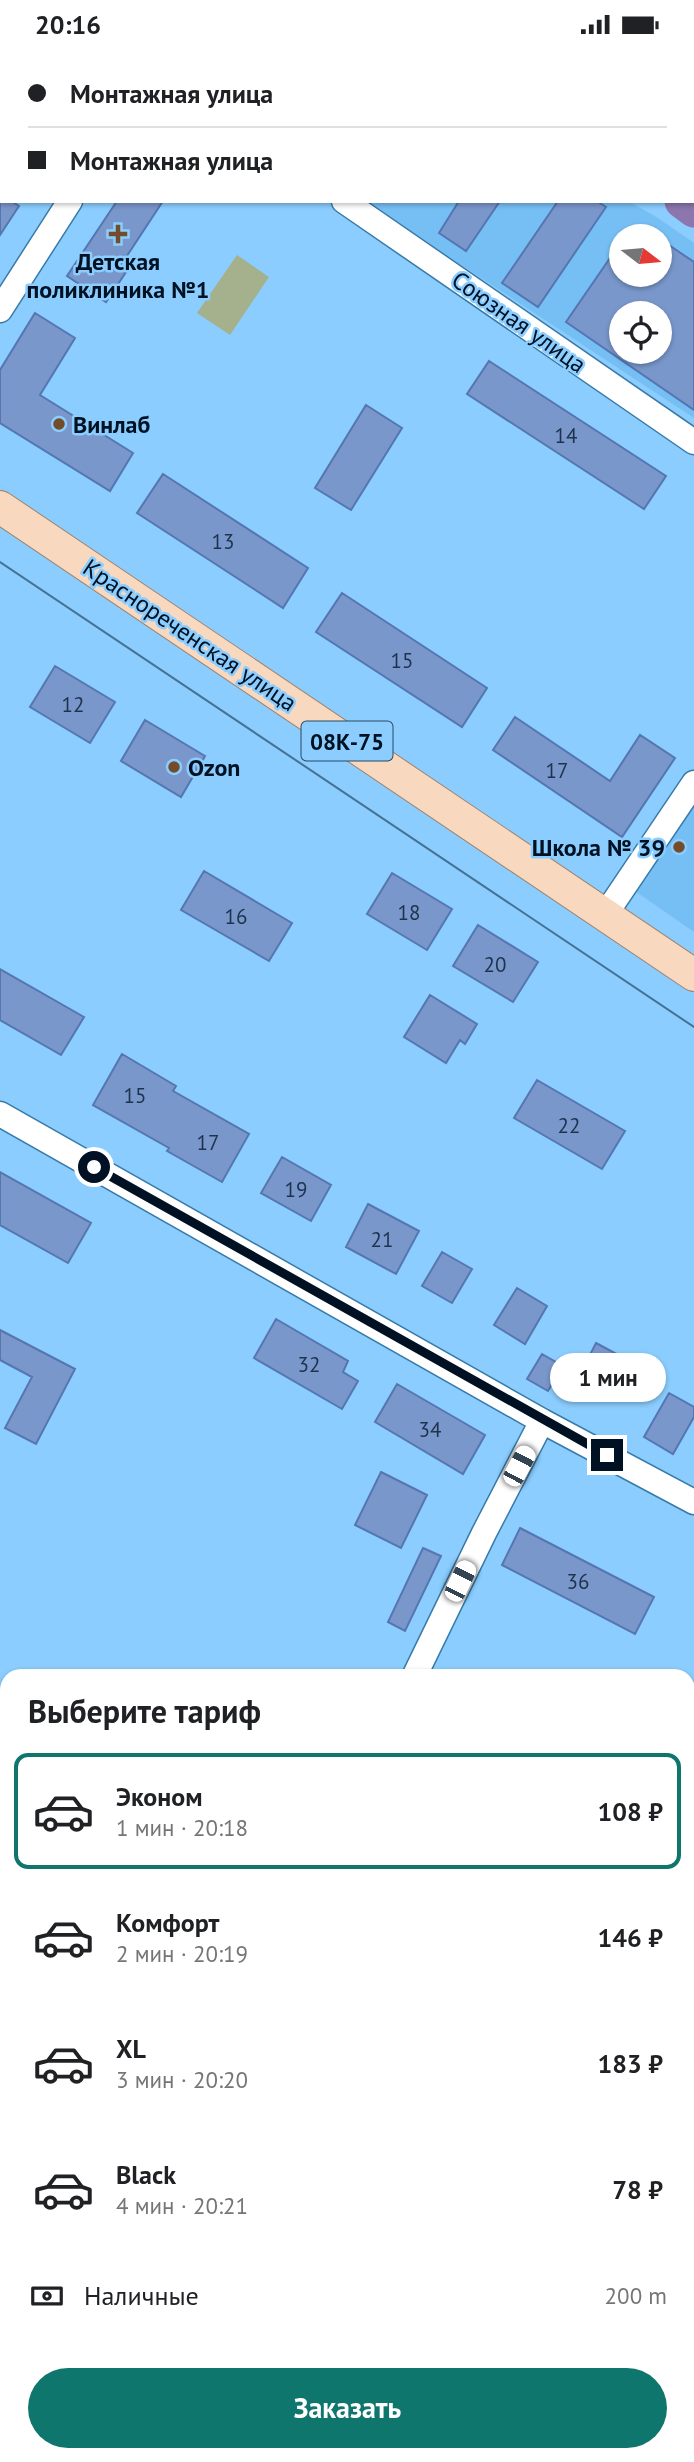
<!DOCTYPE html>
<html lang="ru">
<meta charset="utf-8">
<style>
:root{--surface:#fff;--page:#f6f6f6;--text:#202124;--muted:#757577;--line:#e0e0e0;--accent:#0f766e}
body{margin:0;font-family:"PT Sans",sans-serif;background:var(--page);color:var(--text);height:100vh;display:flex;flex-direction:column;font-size:26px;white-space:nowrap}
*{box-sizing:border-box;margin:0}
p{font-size:23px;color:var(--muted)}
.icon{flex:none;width:38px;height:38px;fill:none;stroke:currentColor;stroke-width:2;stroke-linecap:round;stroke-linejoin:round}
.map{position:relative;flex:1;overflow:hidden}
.details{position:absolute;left:0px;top:1620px;width:695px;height:793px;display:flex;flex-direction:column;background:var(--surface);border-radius:21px 21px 0 0;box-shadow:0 2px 5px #0004}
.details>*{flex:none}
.hud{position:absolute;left:0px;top:0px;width:695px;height:154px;box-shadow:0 2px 5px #0004;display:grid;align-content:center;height:154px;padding:0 28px;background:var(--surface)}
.needle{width:46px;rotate:106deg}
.fabs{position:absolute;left:609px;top:175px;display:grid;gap:14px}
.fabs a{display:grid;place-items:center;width:63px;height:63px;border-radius:50%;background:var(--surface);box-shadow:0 2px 5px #0004;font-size:35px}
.end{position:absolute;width:32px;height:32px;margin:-16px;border:9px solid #001123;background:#fff;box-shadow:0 0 0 4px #fff}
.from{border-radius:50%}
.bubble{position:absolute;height:49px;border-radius:24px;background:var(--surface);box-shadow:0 2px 5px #0004;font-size:23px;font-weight:600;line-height:49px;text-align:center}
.car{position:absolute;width:21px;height:42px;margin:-21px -10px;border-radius:9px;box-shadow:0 0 5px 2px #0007;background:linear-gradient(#fff 24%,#345 0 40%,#fff 0 76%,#345 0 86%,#fff 0)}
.hud b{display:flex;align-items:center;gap:24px;height:66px;font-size:26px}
.hud b+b{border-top:2px solid var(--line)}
.hud i{width:18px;height:18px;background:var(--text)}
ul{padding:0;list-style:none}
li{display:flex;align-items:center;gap:21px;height:116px;margin:0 14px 10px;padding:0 14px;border:4px solid transparent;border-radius:14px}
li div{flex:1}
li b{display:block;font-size:26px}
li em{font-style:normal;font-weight:600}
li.active{border-color:var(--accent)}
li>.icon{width:63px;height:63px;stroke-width:1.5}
h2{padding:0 28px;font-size:32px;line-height:84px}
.pay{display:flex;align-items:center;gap:18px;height:77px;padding:0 28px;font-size:26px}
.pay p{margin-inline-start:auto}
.action{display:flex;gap:14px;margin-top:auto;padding:14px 28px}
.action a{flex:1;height:80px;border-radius:42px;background:var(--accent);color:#fff;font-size:28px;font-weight:600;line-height:80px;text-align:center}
.status{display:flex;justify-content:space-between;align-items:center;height:49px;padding:0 35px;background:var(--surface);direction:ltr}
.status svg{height:19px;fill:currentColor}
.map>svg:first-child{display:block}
.built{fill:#76bff5;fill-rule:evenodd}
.green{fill:#a5b08c}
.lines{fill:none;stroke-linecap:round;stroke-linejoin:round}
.stream{stroke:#8b76ad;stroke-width:6}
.river{stroke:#8b76ad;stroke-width:35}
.building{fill:#7997cb;stroke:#5576b0;stroke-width:2;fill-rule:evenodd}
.minor-casing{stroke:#387aa8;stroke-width:27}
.major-casing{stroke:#9f836d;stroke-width:34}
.minor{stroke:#fff;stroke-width:24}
.major{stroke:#f8d9bf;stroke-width:32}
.tram{stroke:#467192;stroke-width:2}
.rail-casing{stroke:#467192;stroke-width:8}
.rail{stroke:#8acdfe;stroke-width:5;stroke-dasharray:16;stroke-linecap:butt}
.route{stroke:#001123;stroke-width:9}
.poi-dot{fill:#734c2a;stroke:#8acdfe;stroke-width:2.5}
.labels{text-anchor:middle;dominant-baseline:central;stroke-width:5;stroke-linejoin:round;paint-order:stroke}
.number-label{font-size:21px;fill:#1e324d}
.shield{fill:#8acdfe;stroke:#294965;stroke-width:2}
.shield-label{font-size:23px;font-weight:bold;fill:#001123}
.poi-label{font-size:24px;font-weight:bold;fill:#001123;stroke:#8acdfe;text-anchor:start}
.street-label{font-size:24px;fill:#001123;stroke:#8acdfe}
</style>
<div class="status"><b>20:16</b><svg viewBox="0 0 49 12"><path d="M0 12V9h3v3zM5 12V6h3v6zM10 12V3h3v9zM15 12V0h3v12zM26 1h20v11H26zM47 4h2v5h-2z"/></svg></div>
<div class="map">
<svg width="694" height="2413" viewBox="0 0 694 2413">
<rect width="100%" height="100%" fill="#8acdfe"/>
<path class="built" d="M89,0H348L351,2H92Z
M364,152H628L658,169L694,194V369ZM621,187H660V226H621ZM621,264H660V303H621Z
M694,754V883L635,842Z"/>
<path class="green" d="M237,206L269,228L230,286L197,264Z
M7,2272V2328L0,2340V2278Z
M144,2406H235L236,2413H141Z"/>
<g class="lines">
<path class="stream" d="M688,1969L694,1971
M0,2255L7,2249"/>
<path class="river" d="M404,0L408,2
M682,152L694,161"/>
</g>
<path class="building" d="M0,145L2,152H11L19,157L0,186Z
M117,152H163L119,219L126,223L106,253L67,227Z
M459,152H500L466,202L439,184Z
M558,152H597L606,158L538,258L502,234Z
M660,190L694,213V361L566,273L621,193V226H660ZM621,264H660V303H621Z
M35,264L75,289L40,346L133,404L110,442L0,374V321Z
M489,312L666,427L644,460L467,345Z
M366,356L402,379L351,461L315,439Z
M163,425L308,519L283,559L137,464Z
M342,544L487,639L462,678L316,583Z
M55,617L115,653L90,694L30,658Z
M515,668L610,732L640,686L675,709L622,788L493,701Z
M145,671L205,707L181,748L121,712Z
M204,822L292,874L269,912L181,861Z
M392,824L452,860L427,901L367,865Z
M478,876L538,913L513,953L453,917Z
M0,920L84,968L61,1006L0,971Z
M430,946L477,975L465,995L460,991L446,1014L404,988Z
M122,1005L176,1037L173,1042L249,1085L222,1133L167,1102L169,1099L93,1056Z
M537,1031L625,1082L602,1120L514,1069Z
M282,1108L331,1136L311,1172L261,1144Z
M0,1123L91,1174L68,1214L0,1176Z
M368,1155L419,1182L396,1225L346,1198Z
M442,1203L472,1220L452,1254L422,1237Z
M517,1239L547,1257L525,1295L494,1276Z
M276,1270L348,1312L343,1323L358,1332L342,1360L254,1309Z
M0,1281L75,1320L36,1395L5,1379L32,1328L0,1311Z
M596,1294L624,1309L602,1350L575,1335Z
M542,1305L563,1317L548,1342L527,1330Z
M397,1335L485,1386L463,1425L375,1373Z
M669,1344L694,1358V1368L673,1405L644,1388Z
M381,1423L427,1446L401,1499L355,1476Z
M520,1479L654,1548L635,1585L502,1516Z
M423,1499L441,1507L405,1582L388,1573Z"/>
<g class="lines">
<defs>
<path id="minor" d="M554,0L557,2
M693,76H694
M344,152L694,393
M0,261L70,152
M605,866L694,734
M0,1065L542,1372L694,1453
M414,1628L484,1484L542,1372
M0,1913L7,1914
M259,2406L260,2413"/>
<path id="major" d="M0,458L694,926"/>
</defs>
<use href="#minor" class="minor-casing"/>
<use href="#major" class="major-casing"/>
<use href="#minor" class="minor"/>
<use href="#major" class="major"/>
<path class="tram" d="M0,513L694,978"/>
<defs>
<path id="rail" d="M0,1984L7,1989"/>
</defs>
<use href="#rail" class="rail-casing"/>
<use href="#rail" class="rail"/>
</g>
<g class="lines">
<path class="route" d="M94,1118L607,1406"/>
</g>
<g class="poi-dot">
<path d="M114.5 174.5h7v7h7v7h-7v7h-7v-7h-7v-7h7z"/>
<circle cx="59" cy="375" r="7"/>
<circle cx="174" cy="718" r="7"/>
<circle cx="679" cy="798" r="7"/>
</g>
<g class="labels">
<g class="number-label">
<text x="566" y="386">14</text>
<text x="223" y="492">13</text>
<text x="402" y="611">15</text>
<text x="73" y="655">12</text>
<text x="557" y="721">17</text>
<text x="409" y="863">18</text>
<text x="236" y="867">16</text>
<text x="495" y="915">20</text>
<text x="135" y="1046">15</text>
<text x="569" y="1076">22</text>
<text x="208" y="1093">17</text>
<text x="296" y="1140">19</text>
<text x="382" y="1190">21</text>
<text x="309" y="1315">32</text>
<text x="430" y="1380">34</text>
<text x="578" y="1532">36</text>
</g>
<rect class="shield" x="301.5" y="672.5" width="91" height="39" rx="5"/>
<g class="shield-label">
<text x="347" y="692">08К-75</text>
</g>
<g class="poi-label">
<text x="118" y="212" text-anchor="middle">Детская<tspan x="118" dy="28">поликлиника №1</tspan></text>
<text x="73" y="375">Винлаб</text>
<text x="188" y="718">Ozon</text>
<text x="665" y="798" text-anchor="end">Школа № 39</text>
</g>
<g class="street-label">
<text transform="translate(519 273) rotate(35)">Союзная улица</text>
<text transform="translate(190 586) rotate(34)">Краснореченская улица</text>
</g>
</g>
</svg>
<div class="fabs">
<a><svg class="needle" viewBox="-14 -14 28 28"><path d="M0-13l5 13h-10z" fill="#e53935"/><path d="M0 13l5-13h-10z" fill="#757577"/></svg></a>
<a><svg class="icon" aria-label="locate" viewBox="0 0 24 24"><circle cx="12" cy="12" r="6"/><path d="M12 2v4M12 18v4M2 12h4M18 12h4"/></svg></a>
</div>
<i class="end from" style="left:94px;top:1118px"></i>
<i class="end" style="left:607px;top:1406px"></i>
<div class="bubble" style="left:550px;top:1304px;width:116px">1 мин</div>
<i class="car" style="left:519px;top:1417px;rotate:28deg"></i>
<i class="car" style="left:460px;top:1532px;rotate:26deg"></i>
<div class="hud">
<b><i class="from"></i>Монтажная улица</b>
<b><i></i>Монтажная улица</b>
</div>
<section class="details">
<h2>Выберите тариф</h2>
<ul>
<li class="active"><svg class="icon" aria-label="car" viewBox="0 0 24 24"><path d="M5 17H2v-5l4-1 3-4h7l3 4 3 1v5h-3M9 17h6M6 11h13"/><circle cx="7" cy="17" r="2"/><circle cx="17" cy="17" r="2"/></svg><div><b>Эконом</b><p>1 мин · 20:18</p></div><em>108 ₽</em></li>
<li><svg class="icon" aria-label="car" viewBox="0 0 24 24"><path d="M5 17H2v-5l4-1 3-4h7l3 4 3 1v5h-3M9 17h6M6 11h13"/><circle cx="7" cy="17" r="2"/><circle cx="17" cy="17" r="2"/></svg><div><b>Комфорт</b><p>2 мин · 20:19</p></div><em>146 ₽</em></li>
<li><svg class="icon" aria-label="car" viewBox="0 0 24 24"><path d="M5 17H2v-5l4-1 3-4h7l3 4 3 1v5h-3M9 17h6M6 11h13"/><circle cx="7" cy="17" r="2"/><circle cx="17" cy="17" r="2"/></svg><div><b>XL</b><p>3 мин · 20:20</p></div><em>183 ₽</em></li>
<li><svg class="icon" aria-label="car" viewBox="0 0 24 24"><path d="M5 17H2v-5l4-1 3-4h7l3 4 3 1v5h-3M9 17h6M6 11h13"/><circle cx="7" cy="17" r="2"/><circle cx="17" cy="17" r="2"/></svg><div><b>Black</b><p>4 мин · 20:21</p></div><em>78 ₽</em></li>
</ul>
<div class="pay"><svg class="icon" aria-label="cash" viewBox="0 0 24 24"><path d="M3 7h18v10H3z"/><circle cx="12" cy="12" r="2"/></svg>Наличные<p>200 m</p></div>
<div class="action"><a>Заказать</a></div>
</section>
</div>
